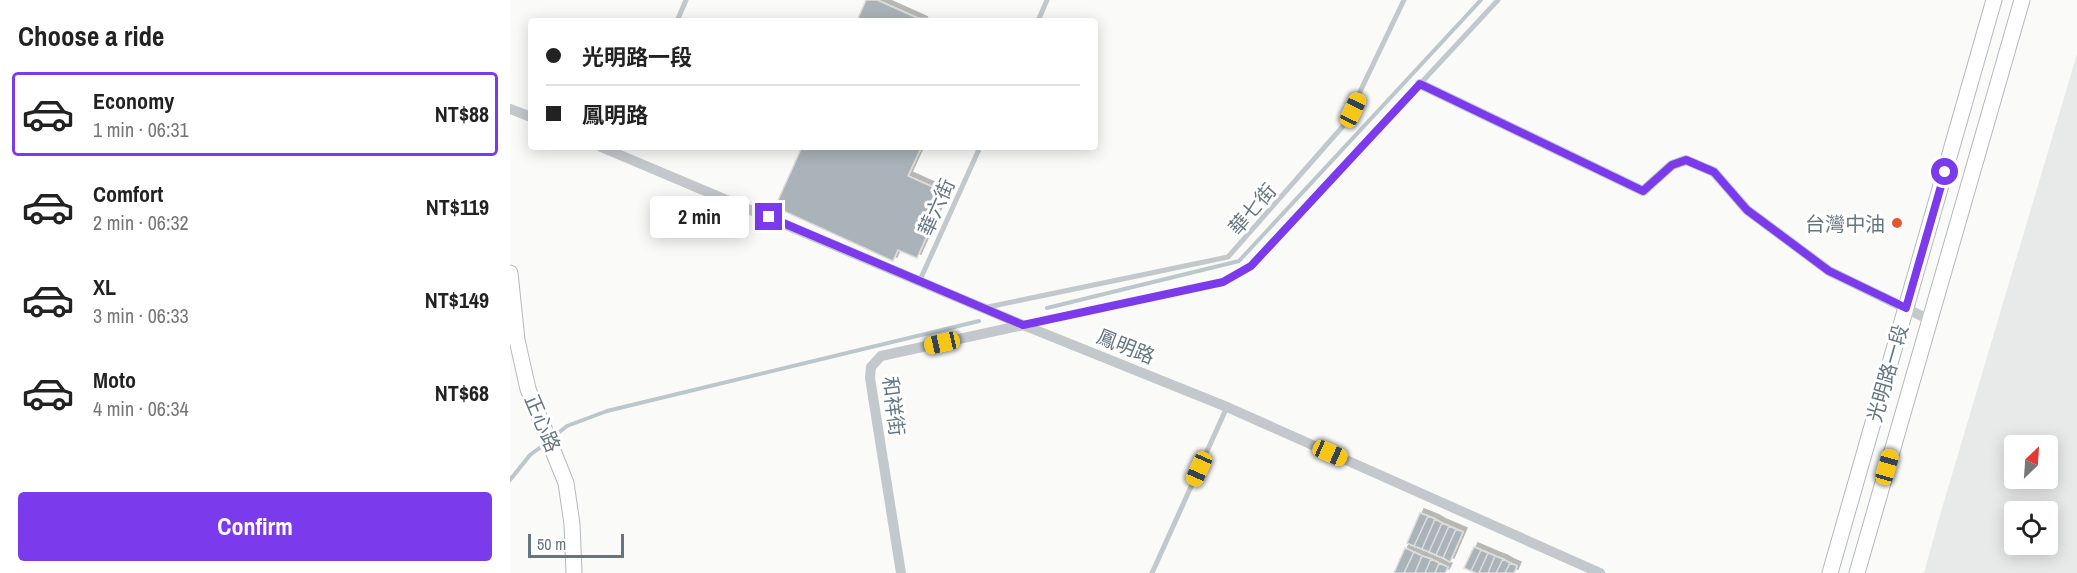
<!DOCTYPE html>
<meta charset="utf-8">
<style>
:root{--surface:#fff;--page:#f6f6f6;--text:#222;--muted:#767676;--line:#e0e0e0;--accent:#7c3aed}
body{margin:0;font-family:"Archivo Narrow","Noto Sans TC",sans-serif;background:var(--page);color:var(--text);height:100vh;display:flex;flex-direction:column;font-size:22px;white-space:nowrap}
*{box-sizing:border-box;margin:0}
p{font-size:20px;color:var(--muted)}
.icon{flex:none;width:33px;height:33px;fill:none;stroke:currentColor;stroke-width:2;stroke-linecap:round;stroke-linejoin:round}
.map{position:relative;flex:1;overflow:hidden}
.sheet{display:flex;flex-direction:column;background:var(--surface);width:510px}
.sheet>*{flex:none}
.top-card{position:absolute;left:18px;top:18px;width:570px;height:132px;border-radius:6px;box-shadow:0 3px 15px #0003;display:grid;align-content:center;height:132px;padding:0 18px;background:var(--surface)}
.needle{width:39px;rotate:25deg}
.controls{position:absolute;left:1494px;top:435px;display:grid;gap:12px}
.controls a{display:grid;place-items:center;width:54px;height:54px;border-radius:6px;background:var(--surface);box-shadow:0 3px 15px #0003;font-size:30px}
.scale{position:absolute;left:18px;bottom:15px;width:96px;box-sizing:border-box;padding-left:6px;border:3px solid #657683;border-top:0;font-size:16px;line-height:21px;white-space:nowrap;color:#657683;-webkit-text-stroke:4px #fff;paint-order:stroke}
.end{position:absolute;width:27px;height:27px;margin:-14px;border:8px solid #7c3aed;background:#fff;box-shadow:0 0 0 3px #fff}
.from{border-radius:50%}
.bubble{position:absolute;height:42px;border-radius:6px;background:var(--surface);box-shadow:0 3px 15px #0003;font-size:20px;font-weight:800;line-height:42px;text-align:center}
.car{position:absolute;width:18px;height:36px;margin:-18px -9px;border-radius:8px;box-shadow:0 0 4px 2px #0007;background:linear-gradient(#f5c518 24%,#345 0 40%,#f5c518 0 76%,#345 0 86%,#f5c518 0)}
.top-card b{display:flex;align-items:center;gap:21px;height:57px;font-size:22px}
.top-card b+b{border-top:2px solid var(--line)}
.top-card i{width:15px;height:15px;background:var(--text)}
ul{padding:0;list-style:none}
li{display:flex;align-items:center;gap:18px;height:84px;margin:0 12px 9px;padding:0 6px;border:3px solid transparent;border-radius:6px}
li div{flex:1}
li b{display:block;font-size:22px}
li em{font-style:normal;font-weight:800}
li.current{border-color:var(--accent)}
li>.icon{width:54px;height:54px;stroke-width:1.5}
h2{padding:0 18px;font-size:27px;line-height:72px}
.cta{display:flex;gap:12px;margin-top:auto;padding:12px 18px}
.cta a{flex:1;height:69px;border-radius:6px;background:var(--accent);color:#fff;font-size:24px;font-weight:800;line-height:69px;text-align:center}
main{display:flex;flex:1;min-height:0}
.map>svg:first-child{display:block}
.built{fill:#e8e9e9;fill-rule:evenodd}
.lines{fill:none;stroke-linecap:round;stroke-linejoin:round}
.stream{stroke:#bbc7cb;stroke-width:4}
.building{fill:#aab3b9;stroke:#dcdcda;stroke-width:1.5;filter:url(#shadow)}
.secondary-casing{stroke:#b3babf;stroke-width:17}
.lane{stroke:#c3c8cc;stroke-width:5}
.street{stroke:#c3c8cc;stroke-width:10}
.secondary{stroke:#fff;stroke-width:15}
.route{stroke:#7c3aed;stroke-width:8}
.poi-dot{fill:#e4572e;stroke:#fff;stroke-width:2}
.labels{text-anchor:middle;dominant-baseline:central;stroke-width:6;stroke-linejoin:round;paint-order:stroke}
.street-label{font-size:20px;fill:#657683;stroke:#fff}
.poi-label{font-size:20px;fill:#657683;stroke:#fff;text-anchor:end}
</style>
<main>
<section class="sheet">
<h2>Choose a ride</h2>
<ul>
<li class="current"><svg class="icon" aria-label="car" viewBox="0 0 24 24"><path d="M5 17H2v-5l4-1 3-4h7l3 4 3 1v5h-3M9 17h6M6 11h13"/><circle cx="7" cy="17" r="2"/><circle cx="17" cy="17" r="2"/></svg><div><b>Economy</b><p>1 min · 06:31</p></div><em>NT$88</em></li>
<li><svg class="icon" aria-label="car" viewBox="0 0 24 24"><path d="M5 17H2v-5l4-1 3-4h7l3 4 3 1v5h-3M9 17h6M6 11h13"/><circle cx="7" cy="17" r="2"/><circle cx="17" cy="17" r="2"/></svg><div><b>Comfort</b><p>2 min · 06:32</p></div><em>NT$119</em></li>
<li><svg class="icon" aria-label="car" viewBox="0 0 24 24"><path d="M5 17H2v-5l4-1 3-4h7l3 4 3 1v5h-3M9 17h6M6 11h13"/><circle cx="7" cy="17" r="2"/><circle cx="17" cy="17" r="2"/></svg><div><b>XL</b><p>3 min · 06:33</p></div><em>NT$149</em></li>
<li><svg class="icon" aria-label="car" viewBox="0 0 24 24"><path d="M5 17H2v-5l4-1 3-4h7l3 4 3 1v5h-3M9 17h6M6 11h13"/><circle cx="7" cy="17" r="2"/><circle cx="17" cy="17" r="2"/></svg><div><b>Moto</b><p>4 min · 06:34</p></div><em>NT$68</em></li>
</ul>
<div class="cta"><a>Confirm</a></div>
</section>
<div class="map">
<svg width="1567" height="573" viewBox="0 0 1567 573">
<defs>
<filter id="shadow"><feDropShadow dx="4" dy="-4" stdDeviation="0" flood-color="#0004"/></filter>
</defs>
<rect width="100%" height="100%" fill="#fafaf8"/>
<path class="built" d="M1567,54V573H1414L1430,515ZM1504,446H1538V478H1504ZM1504,512H1538V544H1504Z"/>
<g class="lines">
<path class="stream" d="M537,308L729,261L971,0
M43,437L57,426L97,411L469,321
M0,480L20,455L35,444"/>
</g>
<path class="building" d="M356,0H367L414,21H347Z
M292,147H403L410,150L398,176L436,193L407,258L388,250L383,261L265,207Z
M910,513L918,516L904,546L897,543Z
M918,516L925,519L912,549L904,546Z
M925,519L932,523L919,552L912,549Z
M932,523L939,526L926,555L919,552Z
M939,526L946,529L933,558L926,555Z
M946,529L953,532L940,562L933,558Z
M964,547L971,550L961,571L954,568Z
M895,548L904,552L894,573H884Z
M971,550L978,553L969,573H966L961,571Z
M904,552L912,556L905,573H894Z
M978,553L985,556L978,573H969Z
M912,556L921,559L915,573H905Z
M985,556L993,559L986,573H978Z
M921,559L929,563L925,573H915Z
M993,559L1000,563L995,573H986Z
M929,563L938,567L935,573H925Z
M1000,563L1007,566L1004,573H995Z"/>
<g class="lines">
<defs>
<path id="secondary" d="M0,273L7,340L18,389L56,483L62,524L64,573
M1320,573L1484,0
M1347,573L1512,0"/>
</defs>
<use href="#secondary" class="secondary-casing"/>
<path class="lane" d="M167,21L176,0
M528,21L537,0
M410,280L470,147
M478,307L718,257L834,125L894,0
M515,324L713,282L741,266L988,0
M642,573L717,407"/>
<path class="street" d="M910,84L1133,191L1162,165L1176,160L1204,172L1237,210L1319,271L1420,320
M0,109L21,117
M91,147L513,325L717,407L1090,573
M391,573L360,378L361,367L371,356L513,325"/>
<use href="#secondary" class="secondary"/>
</g>
<g class="lines">
<path class="route" d="M259,217L513,325L713,282L741,266L910,84L1133,191L1162,165L1176,160L1204,172L1237,210L1319,271L1396,308L1435,172"/>
</g>
<circle class="poi-dot" cx="1387" cy="223" r="6"/>
<g class="labels">
<g class="street-label">
<text transform="translate(426 207) rotate(-66)">華六街</text>
<text transform="translate(742 209) rotate(-49)">華七街</text>
<text transform="translate(616 346) rotate(22)">鳳明路</text>
<text transform="translate(1377 373) rotate(-74)">光明路一段</text>
<text transform="translate(384 406) rotate(83)">和祥街</text>
<text transform="translate(33 423) rotate(67)">正心路</text>
</g>
<g class="poi-label">
<text x="1375" y="223">台灣中油</text>
</g>
</g>
</svg>
<div class="controls">
<a><svg class="needle" viewBox="-14 -14 28 28"><path d="M0-13l5 13h-10z" fill="#e53935"/><path d="M0 13l5-13h-10z" fill="#767676"/></svg></a>
<a><svg class="icon" aria-label="locate" viewBox="0 0 24 24"><circle cx="12" cy="12" r="6"/><path d="M12 2v4M12 18v4M2 12h4M18 12h4"/></svg></a>
</div>
<div class="scale">50 m</div>
<i class="end from" style="left:1435px;top:172px"></i>
<i class="end" style="left:259px;top:217px"></i>
<div class="bubble" style="left:140px;top:196px;width:99px">2 min</div>
<i class="car" style="left:843px;top:110px;rotate:25deg"></i>
<i class="car" style="left:432px;top:343px;rotate:257deg"></i>
<i class="car" style="left:820px;top:453px;rotate:114deg"></i>
<i class="car" style="left:1377px;top:467px;rotate:16deg"></i>
<i class="car" style="left:689px;top:469px;rotate:204deg"></i>
<div class="top-card">
<b><i class="from"></i>光明路一段</b>
<b><i></i>鳳明路</b>
</div>
</div>
</main>
